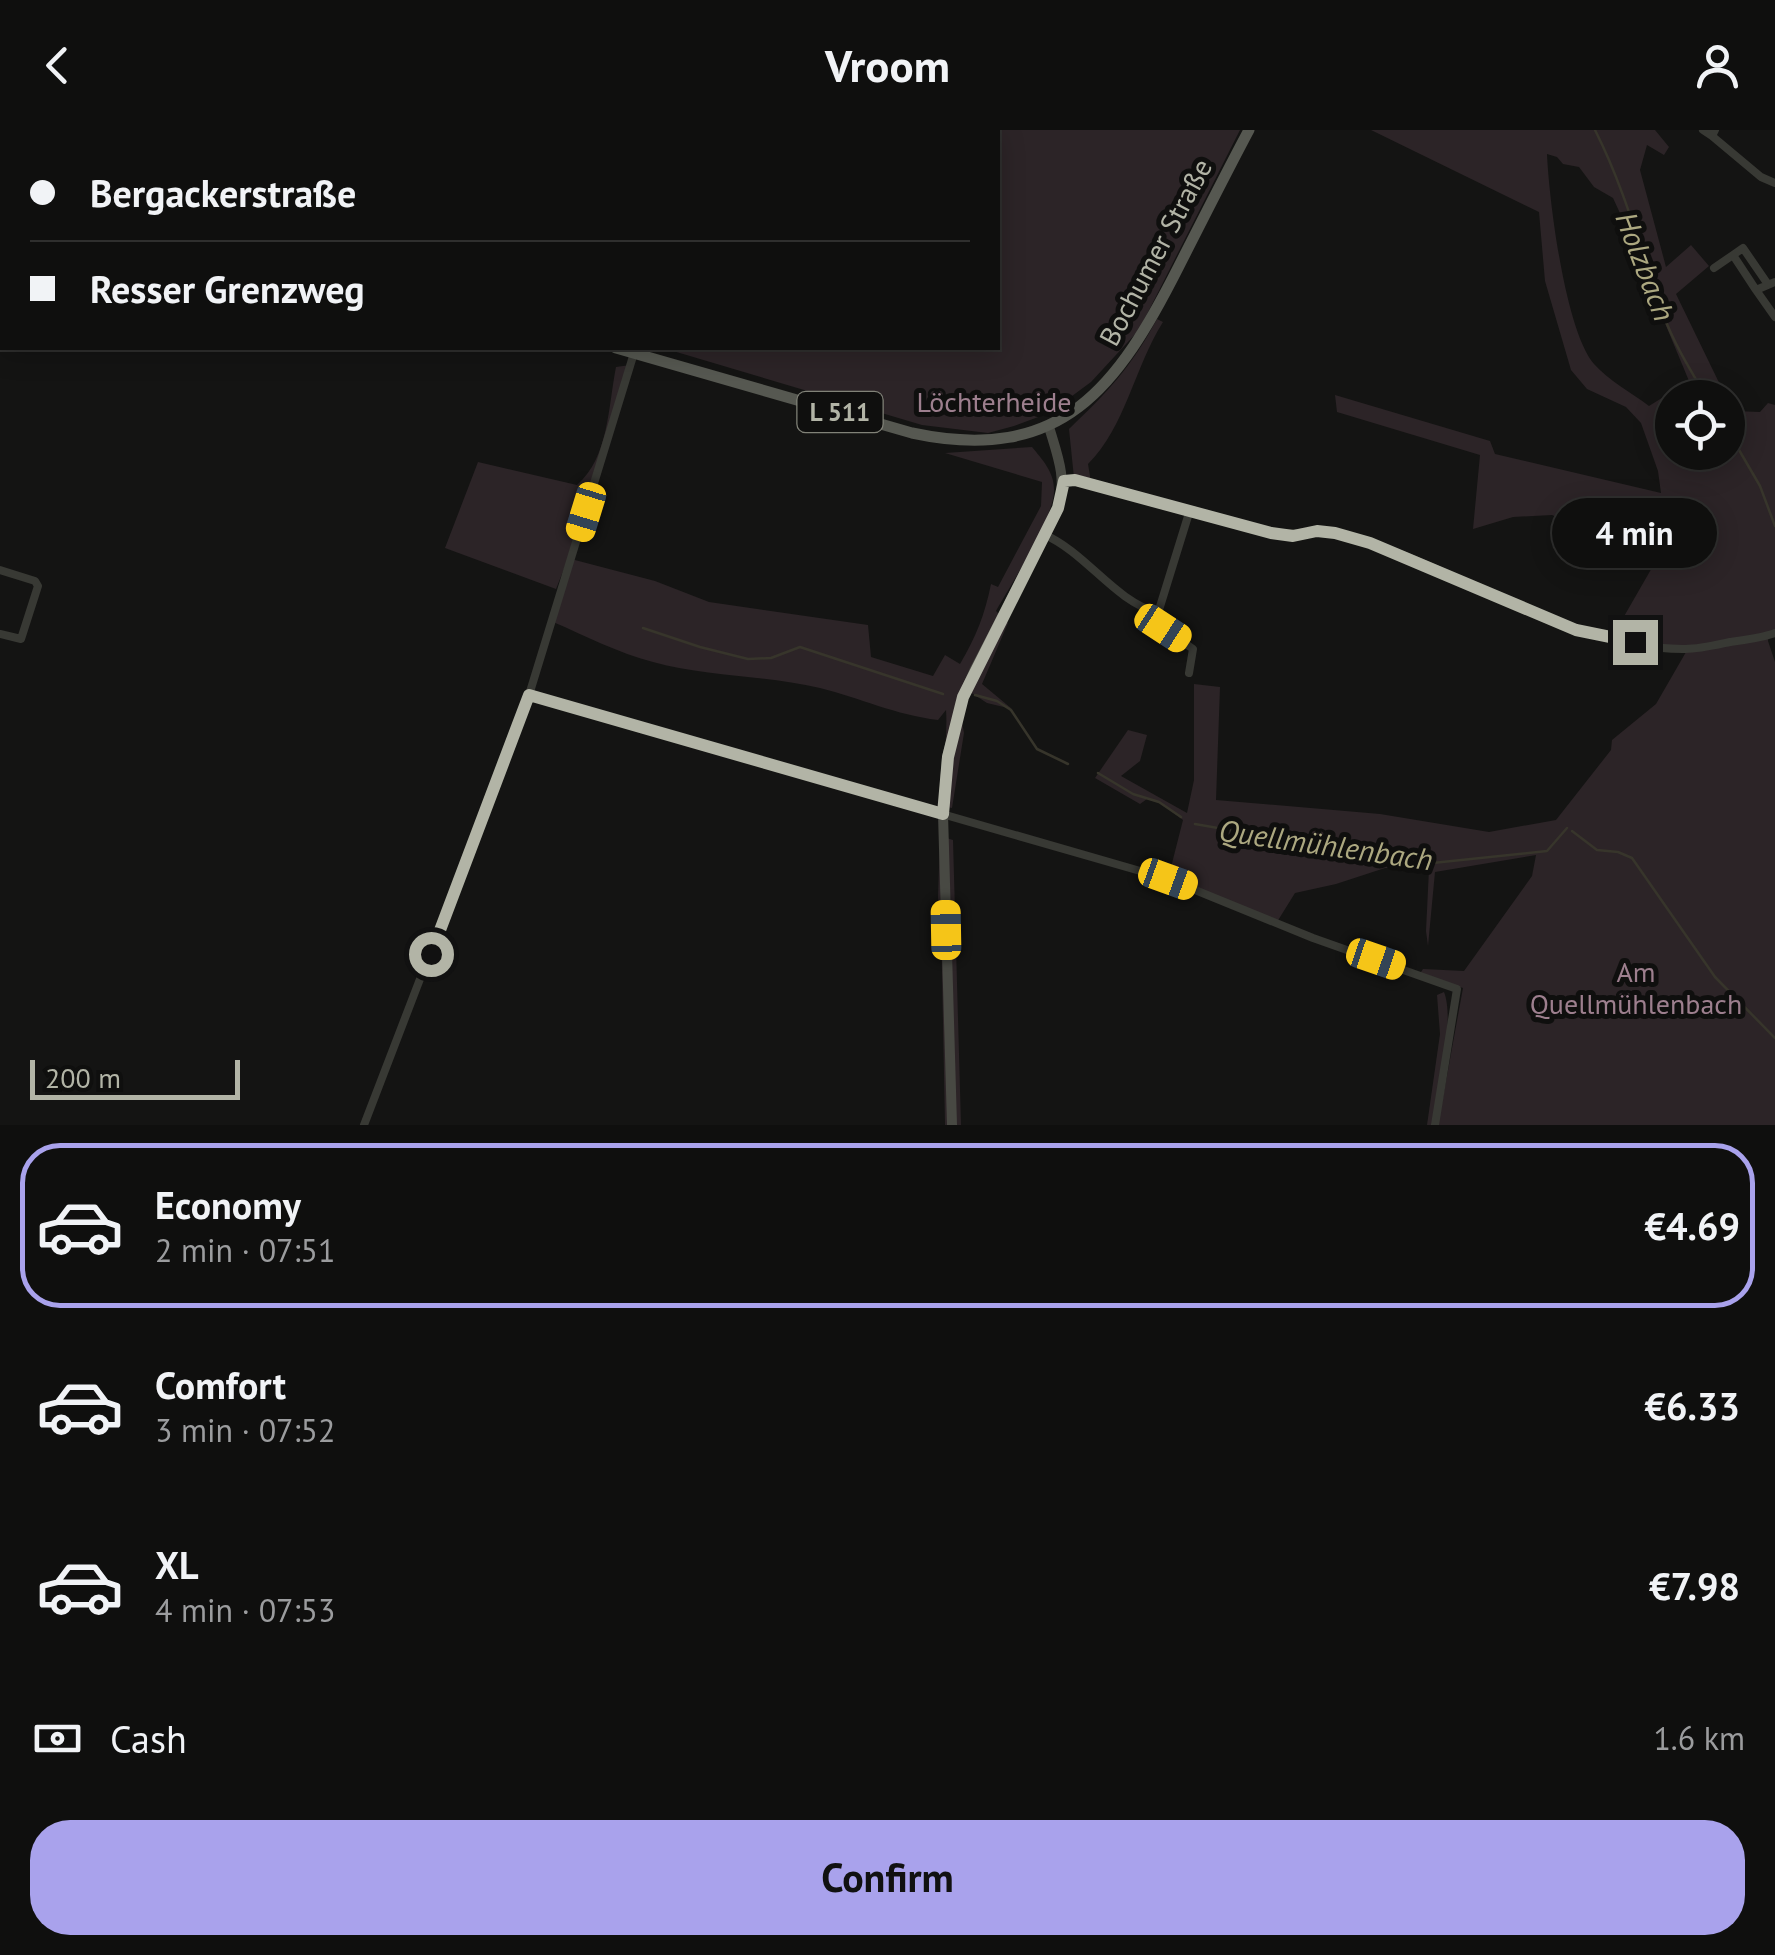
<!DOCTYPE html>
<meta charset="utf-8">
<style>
:root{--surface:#0f0f0e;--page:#181817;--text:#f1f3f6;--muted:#9b9c9e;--line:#2f2f2e;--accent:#a9a2ec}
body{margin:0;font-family:"PT Sans",sans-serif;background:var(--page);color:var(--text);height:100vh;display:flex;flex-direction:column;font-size:38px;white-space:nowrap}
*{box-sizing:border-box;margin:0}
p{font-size:32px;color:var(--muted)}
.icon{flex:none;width:55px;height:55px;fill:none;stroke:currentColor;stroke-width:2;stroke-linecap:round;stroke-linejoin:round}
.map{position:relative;height:995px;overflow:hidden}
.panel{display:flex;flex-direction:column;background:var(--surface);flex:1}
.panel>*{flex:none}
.hud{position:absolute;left:0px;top:0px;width:1000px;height:220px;box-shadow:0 5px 25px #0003,0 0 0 2px var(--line);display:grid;align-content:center;height:220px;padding:0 30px;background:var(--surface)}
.buttons{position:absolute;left:1655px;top:250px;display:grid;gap:20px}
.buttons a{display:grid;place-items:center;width:90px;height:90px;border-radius:50%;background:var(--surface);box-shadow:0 5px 25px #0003,0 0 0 2px var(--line);font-size:50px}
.scale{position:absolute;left:30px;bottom:25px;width:210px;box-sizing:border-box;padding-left:10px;border:5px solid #b2b4a6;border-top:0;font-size:28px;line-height:35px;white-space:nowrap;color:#b2b4a6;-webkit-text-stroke:8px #0f0f0e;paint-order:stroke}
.end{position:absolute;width:45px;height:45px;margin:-22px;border:12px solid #b2b4a6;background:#111;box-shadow:0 0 0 5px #111}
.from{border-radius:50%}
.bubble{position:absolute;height:70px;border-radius:35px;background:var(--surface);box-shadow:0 5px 25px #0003,0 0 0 2px var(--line);font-size:32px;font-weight:700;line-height:70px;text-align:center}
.car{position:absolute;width:30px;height:60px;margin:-30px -15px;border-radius:12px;box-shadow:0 0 8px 2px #0007;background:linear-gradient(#f5c518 24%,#345 0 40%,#f5c518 0 76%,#345 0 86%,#f5c518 0)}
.hud b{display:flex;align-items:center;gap:35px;height:95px;font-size:38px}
.hud b+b{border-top:2px solid var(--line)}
.hud i{width:25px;height:25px;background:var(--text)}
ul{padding:18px 0 0;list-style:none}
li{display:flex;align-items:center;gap:30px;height:165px;margin:0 20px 15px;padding:0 10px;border:5px solid transparent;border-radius:40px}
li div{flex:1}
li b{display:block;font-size:38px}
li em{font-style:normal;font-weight:700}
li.current{border-color:var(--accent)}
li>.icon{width:90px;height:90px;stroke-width:1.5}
.pay{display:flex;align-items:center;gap:25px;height:110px;padding:0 30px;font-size:38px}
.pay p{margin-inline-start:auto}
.cta{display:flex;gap:20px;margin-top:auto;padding:20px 30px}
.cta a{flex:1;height:115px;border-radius:40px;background:var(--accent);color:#111;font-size:40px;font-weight:700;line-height:115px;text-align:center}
header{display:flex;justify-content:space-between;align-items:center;height:130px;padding:0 30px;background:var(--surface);font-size:45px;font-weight:700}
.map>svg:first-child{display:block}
.green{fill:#2c2427;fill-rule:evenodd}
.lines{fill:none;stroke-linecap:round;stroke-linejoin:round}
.stream{stroke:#37352b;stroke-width:2.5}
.street{stroke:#383934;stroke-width:8}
.secondary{stroke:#484943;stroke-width:10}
.primary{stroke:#565851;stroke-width:11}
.route{stroke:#b2b4a6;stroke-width:12}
.labels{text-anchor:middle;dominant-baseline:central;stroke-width:10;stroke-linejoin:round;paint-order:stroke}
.shield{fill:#0f0f0e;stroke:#818278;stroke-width:2.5}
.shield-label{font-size:25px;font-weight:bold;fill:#b2b4a6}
.street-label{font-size:28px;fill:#b2b4a6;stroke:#0f0f0e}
.park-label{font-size:28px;fill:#9d7f8e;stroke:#0f0f0e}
.water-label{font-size:30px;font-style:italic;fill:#aca880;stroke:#0f0f0e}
</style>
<header><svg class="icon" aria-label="back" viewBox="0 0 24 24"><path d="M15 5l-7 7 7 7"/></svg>Vroom<svg class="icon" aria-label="person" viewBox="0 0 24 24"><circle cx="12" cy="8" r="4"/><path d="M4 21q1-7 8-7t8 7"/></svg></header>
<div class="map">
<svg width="1775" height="995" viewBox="0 0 1775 995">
<rect width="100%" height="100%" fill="#141413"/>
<path class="green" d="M0,0H1240L1139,200L1091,252L1049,283L1014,296L988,303L922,295L663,218H998V2H2V45Z
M1371,0H1655L1669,17L1664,25L1647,15L1640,40L1666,137L1691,115L1709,136L1676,164L1726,267L1672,268V322H1728V271L1734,281L1760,282L1768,273L1775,275V501L1769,504L1768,511L1775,532V995H1438L1463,858L1419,845L1423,839L1464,841L1532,746L1536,725L1435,742L1428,816L1426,801L1429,739L1385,738L1336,754L1295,763L1277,792L1168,749L1183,690L1162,674L1147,669L1140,674L1095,648L1128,600L1147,605L1140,631L1121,646L1187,683L1194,650V554L1220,557L1216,670L1380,684L1489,702L1556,690L1611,620L1612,610L1656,574L1686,522L1615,514L1619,505L1615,502L1657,429L1552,385L1513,387L1473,399L1480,325L1337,282L1335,265L1490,311L1495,324L1661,363L1658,341L1641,293L1626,277L1587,259L1571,240L1545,151L1539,82ZM1547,24L1557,27L1563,34L1579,37L1594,57L1613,68L1625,94L1633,126L1645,145L1689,251L1649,276C1632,263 1608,250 1594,234C1565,200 1549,69 1547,24Z
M1157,189L1163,192C1134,238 1126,296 1088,334L1091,352L1074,348L1069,299C1107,263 1132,236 1157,189Z
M630,235L597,356L556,459L445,418L478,332L577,355C609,327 608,277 616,237Z
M1032,317C1042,329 1054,342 1054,359C1056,385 1010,456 996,481L1008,493L982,554L1012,579L987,573L964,558L958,571L964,603L952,678L938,675C942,648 948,606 946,580L938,590C896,585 860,568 820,558C765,545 708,547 653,532C618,523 586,506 553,492L571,429L655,451L709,472L868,495L871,527L933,546L945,525L960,534C976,507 985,484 991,454L998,457L1041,376L1042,352L945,323Z
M940,706L953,710L961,995H945L941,791L938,768Z
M1444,862C1455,889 1439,964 1432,995H1427L1440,904L1437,865Z"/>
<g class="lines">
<path class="stream" d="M1595,0C1625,59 1641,122 1663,184C1674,214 1691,241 1707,268
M665,2V0
M1728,301L1760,356L1775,396
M643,498L700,517L748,529L771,528L800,517L943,564
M975,565L997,571L1011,580L1037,619L1068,634
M1098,643L1133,664L1159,672L1181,687
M1195,694L1423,734L1547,721L1567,698
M1572,701L1597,720L1618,722L1632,728L1715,847L1775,908"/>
<path class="street" d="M1703,0L1712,6L1715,0
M1712,6L1761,47L1775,53
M1714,138L1733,125
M1767,153L1743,118L1733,125L1756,160L1775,152
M1756,160L1775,187
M1064,351H1075L1271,403C1294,406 1316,398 1339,404C1452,432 1568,520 1685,519C1700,519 1716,515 1730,512C1745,510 1761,508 1775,503
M1043,404C1087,423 1113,470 1158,483L1163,498L1193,519L1189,543
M0,440L35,451L38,456L21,509L0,504
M1158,483L1189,383
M529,565L1168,749L1313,808L1457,859L1435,995
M364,995L529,565L634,223"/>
<path class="secondary" d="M952,995L943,684L947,627L963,567L975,539L1058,379C1067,348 1058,327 1049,297"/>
<path class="primary" d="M0,48L2,49
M616,218L912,303C1062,335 1118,257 1179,136C1202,91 1225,45 1249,0"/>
</g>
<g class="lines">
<path class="route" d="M431,824L529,565L943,684L948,627L963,567L1058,378L1064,351L1075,350L1271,403L1293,406L1317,401L1335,403L1370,413L1576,500L1635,512"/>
</g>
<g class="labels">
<rect class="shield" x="797.5" y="262" width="85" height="40" rx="8"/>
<g class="shield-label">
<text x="840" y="282">L 511</text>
</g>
<g class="street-label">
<text transform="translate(1155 122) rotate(-62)">Bochumer Straße</text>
</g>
<g class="park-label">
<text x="994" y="271">Löchterheide</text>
<text x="1636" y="841">Am<tspan x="1636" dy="32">Quellmühlenbach</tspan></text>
</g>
<g class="water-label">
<text transform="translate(1646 136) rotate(69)">Holzbach</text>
<text transform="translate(1326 714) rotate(8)">Quellmühlenbach</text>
</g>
</g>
</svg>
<div class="buttons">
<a><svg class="icon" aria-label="locate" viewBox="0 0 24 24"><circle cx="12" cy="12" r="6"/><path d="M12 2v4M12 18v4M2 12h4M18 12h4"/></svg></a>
</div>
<div class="scale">200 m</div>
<i class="end from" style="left:431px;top:824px"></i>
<i class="end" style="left:1635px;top:512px"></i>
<div class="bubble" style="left:1552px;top:368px;width:165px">4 min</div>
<i class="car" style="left:586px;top:382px;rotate:197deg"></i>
<i class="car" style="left:1163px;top:498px;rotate:123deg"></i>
<i class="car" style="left:1168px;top:749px;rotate:110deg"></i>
<i class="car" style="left:946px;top:800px;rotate:359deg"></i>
<i class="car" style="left:1376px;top:829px;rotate:109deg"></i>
<div class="hud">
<b><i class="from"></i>Bergackerstraße</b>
<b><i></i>Resser Grenzweg</b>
</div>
</div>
<section class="panel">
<ul>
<li class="current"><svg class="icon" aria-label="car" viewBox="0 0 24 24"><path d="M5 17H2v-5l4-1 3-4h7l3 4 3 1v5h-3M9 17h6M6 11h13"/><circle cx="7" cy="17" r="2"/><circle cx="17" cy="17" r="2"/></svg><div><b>Economy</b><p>2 min · 07:51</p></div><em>€4.69</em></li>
<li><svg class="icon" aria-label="car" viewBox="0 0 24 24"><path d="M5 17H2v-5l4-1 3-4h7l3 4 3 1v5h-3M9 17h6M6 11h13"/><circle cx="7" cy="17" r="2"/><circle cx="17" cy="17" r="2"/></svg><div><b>Comfort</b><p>3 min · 07:52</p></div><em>€6.33</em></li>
<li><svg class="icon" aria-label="car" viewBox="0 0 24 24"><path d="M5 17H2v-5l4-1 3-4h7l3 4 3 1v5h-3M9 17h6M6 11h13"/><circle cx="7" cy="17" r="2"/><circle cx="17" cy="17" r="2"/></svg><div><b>XL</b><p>4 min · 07:53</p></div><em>€7.98</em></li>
</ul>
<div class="pay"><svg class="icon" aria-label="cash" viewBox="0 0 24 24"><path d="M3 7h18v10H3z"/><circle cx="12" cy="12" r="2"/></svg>Cash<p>1.6 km</p></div>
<div class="cta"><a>Confirm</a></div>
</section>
